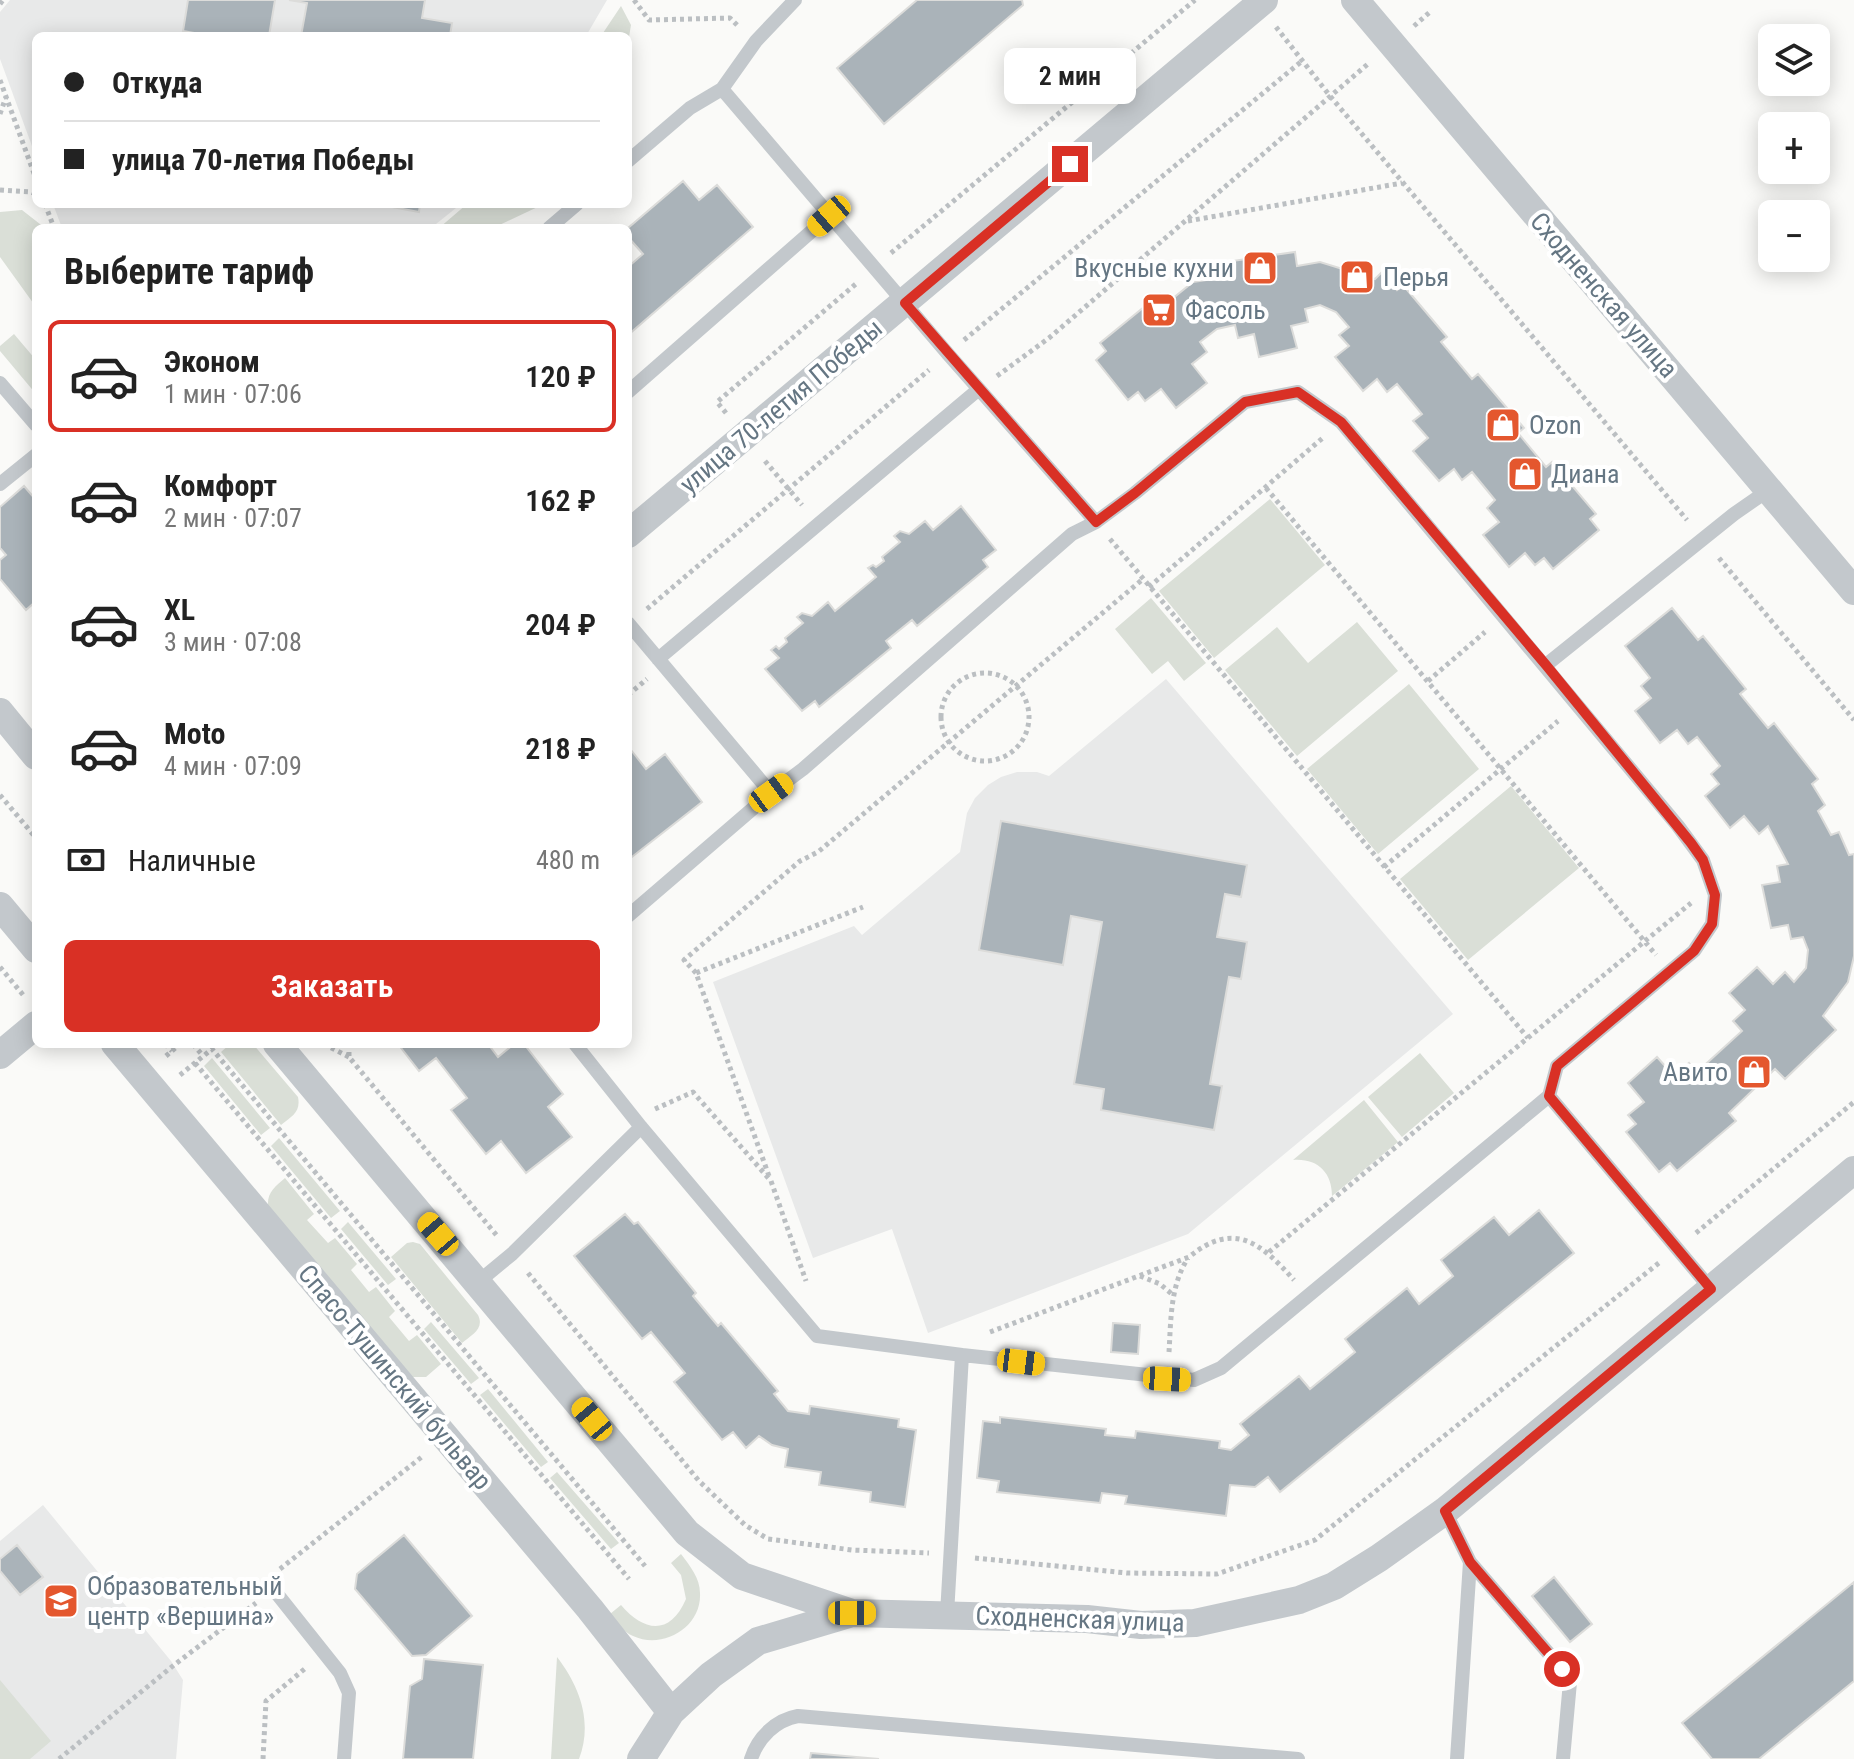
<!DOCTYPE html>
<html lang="ru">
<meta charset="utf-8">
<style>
:root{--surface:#fff;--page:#f2f2f2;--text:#222;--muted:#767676;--line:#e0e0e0;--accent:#d93025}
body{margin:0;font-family:"Roboto Condensed",sans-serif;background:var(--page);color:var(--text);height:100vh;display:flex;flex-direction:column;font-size:30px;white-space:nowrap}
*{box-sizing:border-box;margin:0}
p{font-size:26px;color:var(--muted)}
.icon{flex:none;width:44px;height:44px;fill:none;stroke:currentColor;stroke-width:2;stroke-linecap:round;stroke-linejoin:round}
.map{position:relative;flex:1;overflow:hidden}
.details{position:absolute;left:32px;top:224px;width:600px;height:824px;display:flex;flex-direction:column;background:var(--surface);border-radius:12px;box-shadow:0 4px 20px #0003}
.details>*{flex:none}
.hud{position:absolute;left:32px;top:32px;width:600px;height:176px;border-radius:12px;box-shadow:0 4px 20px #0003;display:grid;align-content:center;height:176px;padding:0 32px;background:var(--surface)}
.tools{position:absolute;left:1758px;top:24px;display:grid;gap:16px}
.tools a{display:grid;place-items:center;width:72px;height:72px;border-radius:12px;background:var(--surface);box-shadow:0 4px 20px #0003;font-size:40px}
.end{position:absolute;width:36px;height:36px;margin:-18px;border:10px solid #d93025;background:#fff;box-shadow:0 0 0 4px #fff}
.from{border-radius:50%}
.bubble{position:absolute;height:56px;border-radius:12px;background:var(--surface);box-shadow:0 4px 20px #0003;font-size:26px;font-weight:600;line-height:56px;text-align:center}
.car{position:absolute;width:24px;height:48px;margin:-24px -12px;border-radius:10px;box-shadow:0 0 6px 2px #0007;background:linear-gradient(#f5c518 24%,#345 0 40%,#f5c518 0 76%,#345 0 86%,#f5c518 0)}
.hud b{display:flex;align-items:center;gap:28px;height:76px;font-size:30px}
.hud b+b{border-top:2px solid var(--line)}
.hud i{width:20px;height:20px;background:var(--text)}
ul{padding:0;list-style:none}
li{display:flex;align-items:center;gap:24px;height:112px;margin:0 16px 12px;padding:0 16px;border:4px solid transparent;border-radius:12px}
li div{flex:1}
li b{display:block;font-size:30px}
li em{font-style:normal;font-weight:600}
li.active{border-color:var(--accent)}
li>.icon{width:72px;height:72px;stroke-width:1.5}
h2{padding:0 32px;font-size:36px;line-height:96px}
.pay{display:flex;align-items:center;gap:20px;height:88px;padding:0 32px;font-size:30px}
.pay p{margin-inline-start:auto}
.cta{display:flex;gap:16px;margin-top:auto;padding:16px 32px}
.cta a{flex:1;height:92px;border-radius:12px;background:var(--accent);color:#fff;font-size:32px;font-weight:600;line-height:92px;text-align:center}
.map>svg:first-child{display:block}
.built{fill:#e8e9e9}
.green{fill:#dadfd7}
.building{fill:#aab3b9;stroke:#dcdcda;stroke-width:2}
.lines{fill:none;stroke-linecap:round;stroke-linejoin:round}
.path{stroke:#bbbfc2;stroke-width:5;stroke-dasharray:4 4;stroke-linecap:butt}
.service{stroke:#c3c8cc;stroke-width:14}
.minor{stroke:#c3c8cc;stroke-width:28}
.route{stroke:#d93025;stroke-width:10}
.labels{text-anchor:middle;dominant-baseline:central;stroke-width:8;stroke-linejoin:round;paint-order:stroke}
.poi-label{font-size:26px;fill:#657683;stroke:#fff;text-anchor:start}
.street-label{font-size:26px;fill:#657683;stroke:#fff}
</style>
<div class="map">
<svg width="1854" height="1759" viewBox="0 0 1854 1759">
<rect width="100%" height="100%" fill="#fafaf8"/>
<path class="built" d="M10,0H607L586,36H36V157L0,59V12Z
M53,204H461L431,228H62Z
M1166,679L1453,1014L1188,1234L928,1333L892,1229L813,1258L713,982L854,926L862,935L960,852L967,813L975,798L988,785L1001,777L1017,772H1037L1049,776Z
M43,1505L171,1661L183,1680L176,1759H0V1541Z"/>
<path class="green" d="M621,6L631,25L628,43V36H601Z
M467,204H544L493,228H439Z
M22,210L45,228H36V307L0,257V212Z
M14,334L36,360V394L0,351V346Z
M1270,499L1325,565L1214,658L1159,591Z
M1151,598L1206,663L1184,681L1168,661L1152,674L1115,629Z
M1357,622L1398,671L1297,756L1225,670L1277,627L1308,663Z
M1409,684L1479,769L1378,854L1307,769Z
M1511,786L1579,868L1468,960L1400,879Z
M230,1044H253L298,1097C301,1112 292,1116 281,1125L221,1052Z
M1420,1053L1454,1093L1402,1137L1368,1097Z
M212,1058L270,1128L261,1135L204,1066Z
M1364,1100L1398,1142L1332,1196C1332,1172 1317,1158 1293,1160Z
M279,1138L340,1211L331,1218L271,1146Z
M285,1178L314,1214L307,1220L328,1243L335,1238L357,1264L351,1270L369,1292L376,1287L395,1311L389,1317L409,1341L417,1335L441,1364L426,1377H412L268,1206C267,1192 275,1187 285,1178Z
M348,1222L396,1279L388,1285L341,1229Z
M413,1242L420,1244L478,1315C485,1329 471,1335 462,1343L391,1257L407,1243Z
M431,1322L479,1378L471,1384L424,1329Z
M488,1389L548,1462L541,1467L480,1395Z
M557,1472L619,1543L611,1549L550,1478Z
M681,1554C690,1566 700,1578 700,1593C702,1627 663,1650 633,1636C623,1632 617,1622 610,1614L621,1605C644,1632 670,1636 686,1599L681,1575L671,1563Z
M557,1657C580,1687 593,1722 579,1759H551Z
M0,1680L51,1741L30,1759H0Z"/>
<path class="building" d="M188,0H275L269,36H211L183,31Z
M289,0H425L422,18L452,23L450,36H301L307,3Z
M917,0H1022L1023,5L884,124L837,68Z
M683,181L699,200L717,185L753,227L628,335V267L643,254L628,237V228Z
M376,204H420L419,212Z
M1295,252L1297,266L1320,262L1375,279L1382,272L1397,290L1403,285L1447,337L1441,342L1472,379L1478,374L1524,428L1518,433L1546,467L1552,462L1596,514L1590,519L1599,530L1553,569L1544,558L1535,565L1525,553L1509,567L1483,535L1499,522L1487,508L1495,500L1472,472L1462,480L1454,469L1439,481L1413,451L1428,438L1413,421L1422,414L1397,384L1387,392L1377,379L1363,391L1335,357L1349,346L1339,335L1349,327L1336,312L1320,305L1305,309L1308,322L1291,326L1297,348L1259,357L1254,334L1238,338L1235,325L1217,329L1200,342L1207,352L1192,364L1207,383L1176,408L1161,389L1145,401L1138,392L1128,400L1096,360L1106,351L1100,343L1160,294L1167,303L1193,282L1207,280L1205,265Z
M24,486L36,500V601L26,610L0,579V560L6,555L0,548V507Z
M961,506L996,550L983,560L988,567L917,626L912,620L886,641L891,648L819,707L815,701L802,711L765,669L779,658L771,650L776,646L779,649L787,642L785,638L803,623L797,617L802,613L812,616L828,602L835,611L876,577L868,568L873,565L876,567L884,561L882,557L900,542L894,536L900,531L909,534L925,521L933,530Z
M1672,608L1698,640L1703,636L1746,689L1740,694L1768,728L1774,723L1818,779L1812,784L1825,805L1818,811L1831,835L1839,832L1849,855L1854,854V956L1848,982L1823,1016L1836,1030L1785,1079L1775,1069L1729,1113L1736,1121L1677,1171L1670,1163L1659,1172L1626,1132L1636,1124L1628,1115L1644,1102L1628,1083L1657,1057L1674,1076L1689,1063L1697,1072L1742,1031L1733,1021L1745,1010L1729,993L1757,967L1773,984L1785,972L1794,982L1806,968L1808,950L1803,937L1791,939L1788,925L1771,928L1762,885L1780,882L1777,866L1788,864L1768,826L1759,834L1744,816L1730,828L1705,796L1719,784L1711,774L1720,766L1697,737L1688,744L1677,730L1660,743L1635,711L1651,698L1641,686L1650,678L1625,646Z
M631,750L646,769L665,754L702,802L628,860V752Z
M1001,821L1247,865L1241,897L1225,894L1217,937L1247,942L1241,979L1229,977L1210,1084L1222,1086L1214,1130L1101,1110L1104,1089L1074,1084L1102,922L1071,916L1063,965L979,950Z
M398,1044H488L498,1057L514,1044H524L563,1094L548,1107L572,1137L526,1173L501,1141L486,1154L451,1110L467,1098L436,1058L419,1071Z
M1539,1210L1574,1253L1280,1492L1268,1477L1255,1487L1230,1485L1226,1516L1125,1504L1127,1496L1102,1493L1100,1503L997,1492L999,1481L977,1478L983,1421L1000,1423V1417L1106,1429L1105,1435L1135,1438L1136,1431L1220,1441L1219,1448L1231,1450L1249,1435L1240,1424L1299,1376L1310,1389L1355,1352L1345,1339L1407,1288L1419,1304L1453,1276L1441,1260L1494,1217L1509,1235Z
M625,1214L634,1224L638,1222L696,1293L693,1296L718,1326L721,1323L778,1391L774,1394L788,1411L809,1414L810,1406L899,1419L898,1427L916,1430L905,1507L870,1502L871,1492L819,1485L821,1472L785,1467L788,1449L772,1445L759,1436L746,1448L733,1432L722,1440L674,1382L685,1373L651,1332L642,1339L574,1256Z
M1113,1323L1140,1325L1138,1354L1111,1352Z
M404,1535L472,1616L426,1655L412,1656L355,1589L357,1574Z
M17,1545L43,1577L20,1595L0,1571V1559Z
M1554,1577L1592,1624L1570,1642L1532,1596Z
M1854,1582V1681L1759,1759H1712L1682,1723Z
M424,1659L483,1665L473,1759H403L410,1686L422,1679Z
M811,1753L879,1759H810Z"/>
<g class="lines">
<path class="path" d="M634,0L649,20L730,18L739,27
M0,4L3,0
M1414,26L1431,11
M1276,27L1330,96L1687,520
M0,80L36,179
M0,114L6,97
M0,190L31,192L36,194
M45,204L54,228
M1188,221L1402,183
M891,253L1195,0
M964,340L1302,61
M997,376L1049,338L1369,63
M726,413L717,402L857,283
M765,461L802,505
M1266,488L1656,955
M1110,539L1528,1038
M1719,558L1854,720
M1149,587L1325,436
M647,609L929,370
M941 717a44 44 0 1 1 88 0a44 44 0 1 1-88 0Z
M1428,681L1485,632
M628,695L647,679
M0,795L36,838
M1384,867L1558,721
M0,967L24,996
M696,973L684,960L800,861L818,852L1143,579
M165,1044L172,1051
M193,1044L203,1056
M324,1044L349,1057
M349,1044V1057L498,1237
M166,1056L180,1044
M195,1063L629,1579
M180,1075L212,1049L645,1566
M655,1109L693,1092L771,1181L806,1281
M769,1176L696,973L863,907
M1696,1233L1854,1102
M1269,1252L1691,903
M528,1273L699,1481L745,1525L768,1539L852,1550L929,1553
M1140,1276L1160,1284L1173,1295
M990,1332L1189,1257C1234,1220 1261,1243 1294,1280
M1169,1352C1171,1320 1170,1286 1188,1258
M975,1558L1127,1573L1217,1574L1315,1540L1660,1262
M280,1569L423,1456
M59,1759L174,1665L256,1603
M263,1759L266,1701L307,1667"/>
<path class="service" d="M722,89L756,41L795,0
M628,161L690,108L722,89L948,354L1096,522L1135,493L1245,402L1298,392L1341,422L1678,826L1703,860L1715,895L1712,924L1694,951L1557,1066L1549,1096L1221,1368L1194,1380L962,1355L947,1614
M549,228L577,204
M0,383L36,425
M628,392L829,216
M0,484L36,455
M628,623L771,793
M658,659L979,389
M1546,665L1734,514L1770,489
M628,916L771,793L803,769L1072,534L1096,522
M575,1044L641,1127L817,1336L962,1355
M1549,1096L1711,1289
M478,1282L512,1254L641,1127
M1445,1511L1470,1562L1562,1669L1570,1682L1563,1759
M274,1590L340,1673L349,1693L344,1759
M751,1759C758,1737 776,1720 798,1716L1298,1759
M1457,1759L1470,1562"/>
<path class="minor" d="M1355,0L1854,591
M628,534L1264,0
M0,712L36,756
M0,906L36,949
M115,1044L590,1609L671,1712
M277,1044L687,1533L742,1576L852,1613
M0,1055L36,1025
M641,1759L671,1712L711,1675L758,1641L852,1613L1087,1619L1141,1625L1195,1623L1299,1600L1334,1586L1379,1558L1445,1511L1854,1170"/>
</g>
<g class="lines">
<path class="route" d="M1070,164L905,303L1096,522L1135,493L1245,402L1298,392L1341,422L1546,665L1691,843L1703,860L1715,895L1712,924L1694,951L1557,1066L1549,1096L1711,1289L1445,1511L1470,1562L1562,1669"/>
</g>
<defs>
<symbol id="shop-square" viewBox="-11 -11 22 22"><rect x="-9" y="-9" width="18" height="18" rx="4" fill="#e4572e" stroke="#fff"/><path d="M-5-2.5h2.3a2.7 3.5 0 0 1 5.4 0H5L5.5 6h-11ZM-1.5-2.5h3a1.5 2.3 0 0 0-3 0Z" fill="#fff"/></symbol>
<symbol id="supermarket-square" viewBox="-11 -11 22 22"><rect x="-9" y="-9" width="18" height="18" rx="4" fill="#e4572e" stroke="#fff"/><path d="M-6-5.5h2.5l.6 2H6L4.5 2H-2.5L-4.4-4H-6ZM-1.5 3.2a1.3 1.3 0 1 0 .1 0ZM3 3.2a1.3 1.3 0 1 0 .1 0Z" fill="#fff"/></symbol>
<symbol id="school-square" viewBox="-11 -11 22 22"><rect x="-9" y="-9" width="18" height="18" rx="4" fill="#e4572e" stroke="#fff"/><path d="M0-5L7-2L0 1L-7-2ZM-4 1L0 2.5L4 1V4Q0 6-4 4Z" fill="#fff"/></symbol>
</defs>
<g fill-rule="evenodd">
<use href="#shop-square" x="1240" y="248" width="40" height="40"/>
<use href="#shop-square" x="1337" y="257" width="40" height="40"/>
<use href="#supermarket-square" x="1139" y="290" width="40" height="40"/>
<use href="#shop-square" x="1483" y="405" width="40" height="40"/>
<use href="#shop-square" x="1505" y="454" width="40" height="40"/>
<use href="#shop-square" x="1734" y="1052" width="40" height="40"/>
<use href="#school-square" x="41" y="1581" width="40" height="40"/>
</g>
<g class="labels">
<g class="poi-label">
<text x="1234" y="268" text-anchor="end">Вкусные кухни</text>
<text x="1383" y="277">Перья</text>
<text x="1185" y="310">Фасоль</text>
<text x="1529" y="425">Ozon</text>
<text x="1551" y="474">Диана</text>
<text x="1728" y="1072" text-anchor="end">Авито</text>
<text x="87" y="1586">Образовательный<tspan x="87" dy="30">центр «Вершина»</tspan></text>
</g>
<g class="street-label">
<text transform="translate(1604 295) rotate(49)">Сходненская улица</text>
<text transform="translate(781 406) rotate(-40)">улица 70-летия Победы</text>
<text transform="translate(395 1377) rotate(50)">Спасо-Тушинский бульвар</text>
<text transform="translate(1080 1619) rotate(2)">Сходненская улица</text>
</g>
</g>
</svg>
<div class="tools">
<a><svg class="icon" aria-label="layers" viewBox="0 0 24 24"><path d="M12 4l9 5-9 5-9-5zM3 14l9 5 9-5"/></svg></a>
<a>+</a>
<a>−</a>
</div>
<i class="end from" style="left:1562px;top:1669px"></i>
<i class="end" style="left:1070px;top:164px"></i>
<div class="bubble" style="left:1004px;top:48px;width:132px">2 мин</div>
<i class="car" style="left:829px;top:216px;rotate:229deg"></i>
<i class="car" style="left:771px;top:793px;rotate:54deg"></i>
<i class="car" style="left:438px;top:1234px;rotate:319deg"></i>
<i class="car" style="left:1021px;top:1362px;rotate:97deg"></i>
<i class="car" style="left:1167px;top:1379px;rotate:93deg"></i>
<i class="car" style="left:592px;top:1419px;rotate:320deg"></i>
<i class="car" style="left:852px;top:1613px;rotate:90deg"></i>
<div class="hud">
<b><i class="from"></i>Откуда</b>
<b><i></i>улица 70-летия Победы</b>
</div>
<section class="details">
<h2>Выберите тариф</h2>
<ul>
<li class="active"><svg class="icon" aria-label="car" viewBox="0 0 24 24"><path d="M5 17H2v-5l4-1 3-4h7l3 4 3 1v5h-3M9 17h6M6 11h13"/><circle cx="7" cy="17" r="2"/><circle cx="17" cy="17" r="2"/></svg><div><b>Эконом</b><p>1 мин · 07:06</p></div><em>120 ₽</em></li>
<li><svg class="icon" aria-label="car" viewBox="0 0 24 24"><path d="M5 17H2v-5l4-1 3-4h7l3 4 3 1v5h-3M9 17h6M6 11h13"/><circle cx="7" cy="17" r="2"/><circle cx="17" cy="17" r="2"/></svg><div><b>Комфорт</b><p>2 мин · 07:07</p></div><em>162 ₽</em></li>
<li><svg class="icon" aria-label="car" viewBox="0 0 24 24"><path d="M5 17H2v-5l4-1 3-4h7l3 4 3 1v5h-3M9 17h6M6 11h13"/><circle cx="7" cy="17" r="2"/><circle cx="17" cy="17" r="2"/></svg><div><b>XL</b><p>3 мин · 07:08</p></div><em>204 ₽</em></li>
<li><svg class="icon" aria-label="car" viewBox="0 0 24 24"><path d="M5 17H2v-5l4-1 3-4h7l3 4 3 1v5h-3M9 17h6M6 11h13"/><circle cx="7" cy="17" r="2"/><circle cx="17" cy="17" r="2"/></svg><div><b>Moto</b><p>4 мин · 07:09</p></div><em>218 ₽</em></li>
</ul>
<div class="pay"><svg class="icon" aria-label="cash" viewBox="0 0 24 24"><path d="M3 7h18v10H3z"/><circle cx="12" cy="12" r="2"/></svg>Наличные<p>480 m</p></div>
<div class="cta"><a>Заказать</a></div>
</section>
</div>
